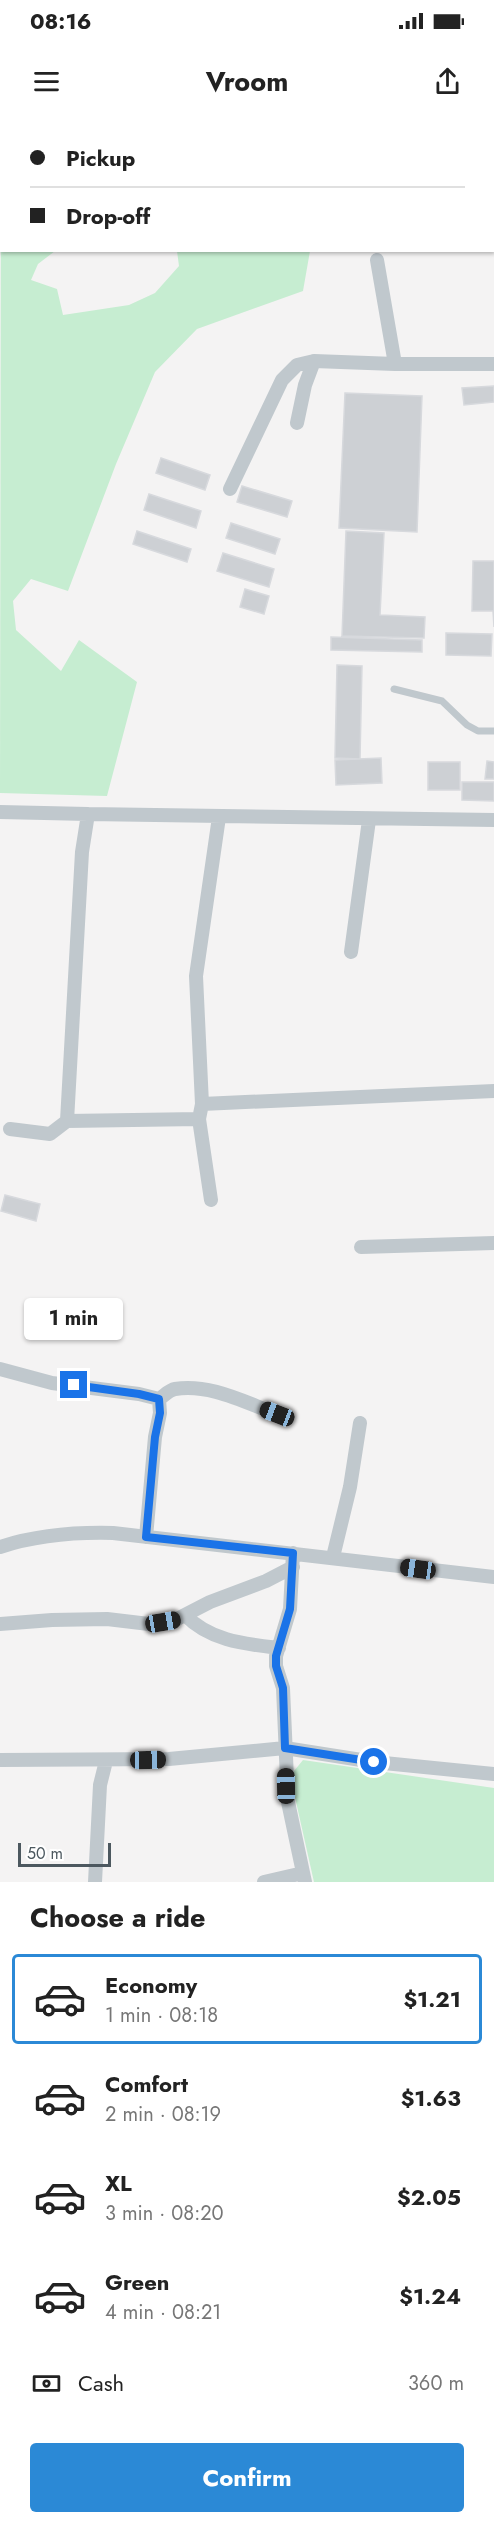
<!DOCTYPE html>
<meta charset="utf-8">
<style>
:root{--surface:#fff;--page:#f6f6f6;--text:#222;--muted:#767676;--line:#e0e0e0;--accent:#2b89d6}
body{margin:0;font-family:Jost,sans-serif;background:var(--page);color:var(--text);height:100vh;display:flex;flex-direction:column;font-size:22px;white-space:nowrap}
*{box-sizing:border-box;margin:0}
p{font-size:20px;color:var(--muted)}
.icon{flex:none;width:33px;height:33px;fill:none;stroke:currentColor;stroke-width:2;stroke-linecap:round;stroke-linejoin:round}
.map{position:relative;height:1762px;overflow:hidden}
.details{display:flex;flex-direction:column;background:var(--surface);flex:1}
.details>*{flex:none}
.banner{position:absolute;left:0px;top:0px;width:495px;height:132px;box-shadow:0 2px 4px #0004;display:grid;align-content:center;height:132px;padding:0 30px;background:var(--surface)}
.scale{position:absolute;left:18px;bottom:15px;width:93px;box-sizing:border-box;padding-left:6px;border:3px solid #4c585f;border-top:0;font-size:16px;line-height:21px;white-space:nowrap;color:#4c585f;-webkit-text-stroke:4px #fff;paint-order:stroke}
.end{position:absolute;width:27px;height:27px;margin:-14px;border:8px solid #1a73e8;background:#fff;box-shadow:0 0 0 3px #fff}
.from{border-radius:50%}
.bubble{position:absolute;height:42px;border-radius:6px;background:var(--surface);box-shadow:0 2px 4px #0004;font-size:20px;font-weight:700;line-height:42px;text-align:center}
.car{position:absolute;width:18px;height:36px;margin:-18px -9px;border-radius:8px;box-shadow:0 0 4px 2px #0007;background:linear-gradient(#222 24%,#8ab4d8 0 40%,#222 0 76%,#8ab4d8 0 86%,#222 0)}
.banner b{display:flex;align-items:center;gap:21px;height:57px;font-size:22px}
.banner b+b{border-top:2px solid var(--line)}
.banner i{width:15px;height:15px;background:var(--text)}
ul{padding:0;list-style:none}
li{display:flex;align-items:center;gap:18px;height:90px;margin:0 12px 9px;padding:0 18px;border:3px solid transparent;border-radius:6px}
li div{flex:1}
li b{display:block;font-size:22px}
li em{font-style:normal;font-weight:700}
li.active{border-color:var(--accent)}
li>.icon{width:54px;height:54px;stroke-width:1.5}
h2{padding:0 30px;font-size:27px;line-height:72px}
.pay{display:flex;align-items:center;gap:15px;height:66px;padding:0 30px;font-size:22px}
.pay p{margin-inline-start:auto}
.action{display:flex;gap:12px;margin-top:auto;padding:12px 30px}
.action a{flex:1;height:69px;border-radius:6px;background:var(--accent);color:#fff;font-size:24px;font-weight:700;line-height:69px;text-align:center}
.status{display:flex;justify-content:space-between;align-items:center;height:42px;padding:0 30px;background:var(--surface);direction:ltr}
.status svg{height:16px;fill:currentColor}
header{display:flex;justify-content:space-between;align-items:center;height:78px;padding:0 30px;background:var(--surface);font-size:27px;font-weight:700}
.map>svg:first-child{display:block}
.green{fill:#c6edd1}
.building{fill:#cdd0d4;stroke:#d7d9dd;stroke-width:1.5}
.lines{fill:none;stroke-linecap:round;stroke-linejoin:round}
.lane{stroke:#c0c8cd;stroke-width:7}
.street{stroke:#c0c8cd;stroke-width:14}
.route{stroke:#1a73e8;stroke-width:8}
</style>
<div class="status"><b>08:16</b><svg viewBox="0 0 49 12"><path d="M0 12V9h3v3zM5 12V6h3v6zM10 12V3h3v9zM15 12V0h3v12zM26 1h20v11H26zM47 4h2v5h-2z"/></svg></div>
<header><svg class="icon" aria-label="menu" viewBox="0 0 24 24"><path d="M4 6h16M4 12h16M4 18h16"/></svg>Vroom<svg class="icon" aria-label="share" viewBox="0 0 24 24"><path d="M12 15V3M7 8l5-5 5 5M5 13v7h14v-7"/></svg></header>
<div class="map">
<svg width="494" height="1762" viewBox="0 0 494 1762">
<rect width="100%" height="100%" fill="#f4f3f3"/>
<path class="green" d="M1,11L2,130L55,131L38,144L31,160L57,169L63,195L129,185L155,173L179,146L177,131H310L303,171L197,209L155,252L116,344L68,471L31,459L13,481L16,510L61,551L79,520L137,562L107,676L0,673Z
M303,1640L494,1668V1762H314L292,1664L294,1651Z"/>
<path class="building" d="M494,266V282L464,285L462,268Z
M345,273L422,276L417,412L339,408Z
M161,338L210,355L205,370L156,353Z
M242,366L292,381L287,397L237,382Z
M149,374L201,391L196,408L144,390Z
M231,403L280,419L275,434L226,418Z
M137,411L191,429L187,442L133,424Z
M346,411L384,413L380,495L425,497L424,518L342,516Z
M223,433L274,449L269,467L217,451Z
M473,441H494V507L493,491H472Z
M245,469L269,476L264,494L240,487Z
M446,513L492,514L491,536L446,535Z
M331,517L422,520V532L331,530Z
M337,545L362,546L360,639L335,638Z
M381,638L382,663L336,665L335,640Z
M487,641L494,642V659H485Z
M428,642H460V670H428Z
M462,662H494V681L462,680Z
M5,1075L40,1084L36,1101L1,1091Z"/>
<g class="lines">
<path class="lane" d="M70,0V2
M433,0L434,2
M150,2L151,0
M394,569L442,581L467,605L478,611H494"/>
<path class="street" d="M406,0V2
M377,140L395,244
M297,303L305,265L314,241L395,244H494
M230,369L282,260L297,245L314,241
M0,692L88,694
M351,832L369,700
M202,984L494,971
M67,1001L199,999
M10,1009L50,1014L67,1001L82,732L88,694L494,700
M211,1080L199,999L202,984L196,856L219,697
M361,1127L494,1123
M0,1249L52,1263L139,1274L159,1279C164,1276 169,1270 175,1269C209,1263 246,1283 277,1294
M146,1417L155,1317L160,1293L159,1279
M0,1427C37,1415 74,1412 113,1413L494,1457
M293,1433L290,1489L276,1536V1546L283,1568L288,1682L305,1762
M333,1437L350,1367L360,1303
M185,1495C210,1521 245,1524 279,1528
M0,1504L52,1500L107,1499L149,1504L177,1499L210,1482L266,1461L293,1447
M0,1640L169,1639L285,1628L374,1642L494,1654
M95,1762L100,1665L106,1641
M264,1762L303,1753"/>
</g>
<g class="lines">
<path class="route" d="M74,1265L139,1274L159,1279L160,1293L155,1317L146,1417L293,1433L290,1489L276,1536V1546L283,1568L285,1628L374,1642"/>
</g>
</svg>
<div class="scale">50 m</div>
<i class="end from" style="left:374px;top:1642px"></i>
<i class="end" style="left:74px;top:1265px"></i>
<div class="bubble" style="left:24px;top:1178px;width:99px">1 min</div>
<i class="car" style="left:277px;top:1294px;rotate:291deg"></i>
<i class="car" style="left:418px;top:1449px;rotate:278deg"></i>
<i class="car" style="left:163px;top:1502px;rotate:80deg"></i>
<i class="car" style="left:148px;top:1640px;rotate:89deg"></i>
<i class="car" style="left:286px;top:1666px;rotate:359deg"></i>
<div class="banner">
<b><i class="from"></i>Pickup</b>
<b><i></i>Drop-off</b>
</div>
</div>
<section class="details">
<h2>Choose a ride</h2>
<ul>
<li class="active"><svg class="icon" aria-label="car" viewBox="0 0 24 24"><path d="M5 17H2v-5l4-1 3-4h7l3 4 3 1v5h-3M9 17h6M6 11h13"/><circle cx="7" cy="17" r="2"/><circle cx="17" cy="17" r="2"/></svg><div><b>Economy</b><p>1 min · 08:18</p></div><em>$1.21</em></li>
<li><svg class="icon" aria-label="car" viewBox="0 0 24 24"><path d="M5 17H2v-5l4-1 3-4h7l3 4 3 1v5h-3M9 17h6M6 11h13"/><circle cx="7" cy="17" r="2"/><circle cx="17" cy="17" r="2"/></svg><div><b>Comfort</b><p>2 min · 08:19</p></div><em>$1.63</em></li>
<li><svg class="icon" aria-label="car" viewBox="0 0 24 24"><path d="M5 17H2v-5l4-1 3-4h7l3 4 3 1v5h-3M9 17h6M6 11h13"/><circle cx="7" cy="17" r="2"/><circle cx="17" cy="17" r="2"/></svg><div><b>XL</b><p>3 min · 08:20</p></div><em>$2.05</em></li>
<li><svg class="icon" aria-label="car" viewBox="0 0 24 24"><path d="M5 17H2v-5l4-1 3-4h7l3 4 3 1v5h-3M9 17h6M6 11h13"/><circle cx="7" cy="17" r="2"/><circle cx="17" cy="17" r="2"/></svg><div><b>Green</b><p>4 min · 08:21</p></div><em>$1.24</em></li>
</ul>
<div class="pay"><svg class="icon" aria-label="cash" viewBox="0 0 24 24"><path d="M3 7h18v10H3z"/><circle cx="12" cy="12" r="2"/></svg>Cash<p>360 m</p></div>
<div class="action"><a>Confirm</a></div>
</section>
